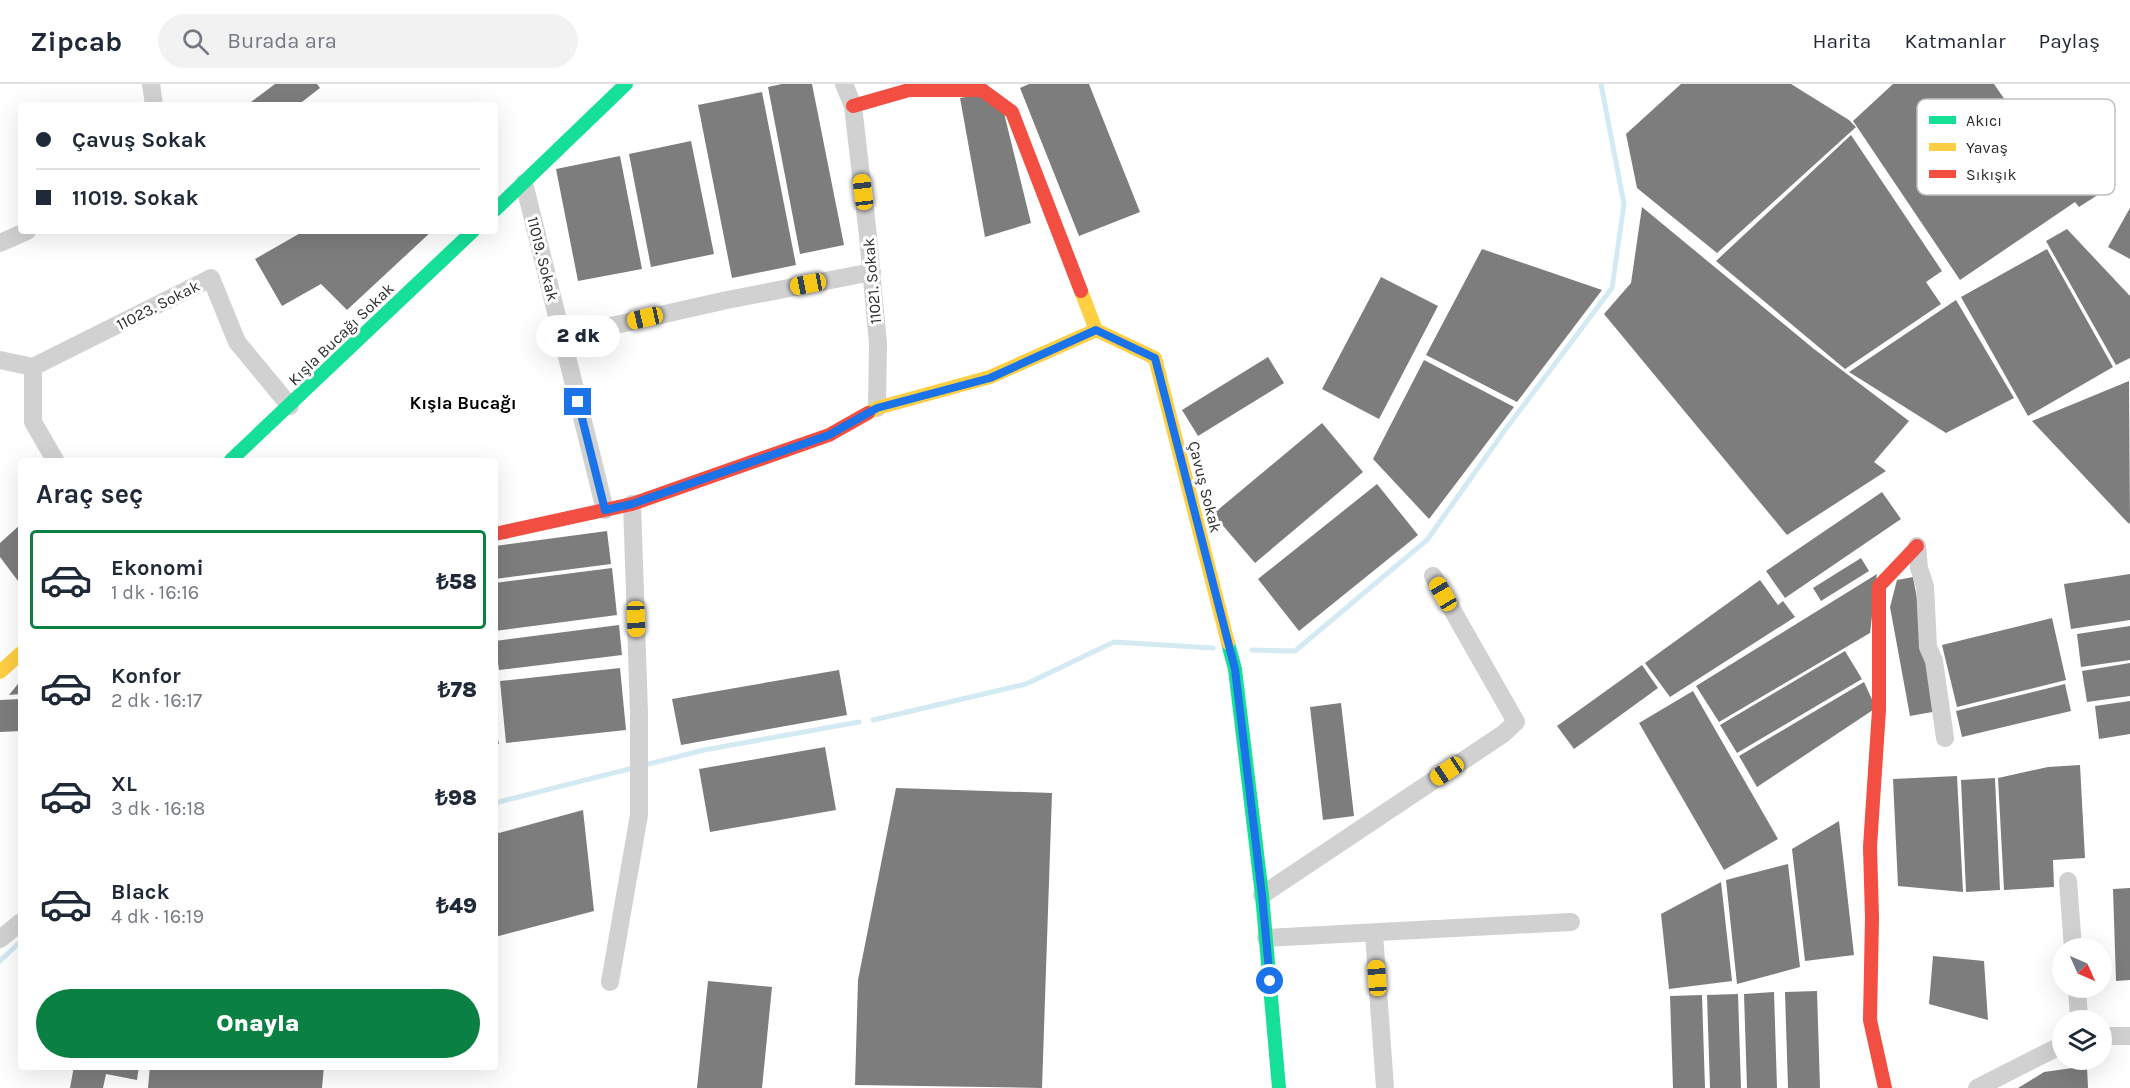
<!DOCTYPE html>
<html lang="tr">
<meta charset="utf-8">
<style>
:root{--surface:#fff;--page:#f2f2f3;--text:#1f2937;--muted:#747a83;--line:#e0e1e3;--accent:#0b8043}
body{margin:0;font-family:Karla,sans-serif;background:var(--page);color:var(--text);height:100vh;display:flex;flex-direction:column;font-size:22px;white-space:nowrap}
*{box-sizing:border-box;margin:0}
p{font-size:20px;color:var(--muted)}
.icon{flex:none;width:33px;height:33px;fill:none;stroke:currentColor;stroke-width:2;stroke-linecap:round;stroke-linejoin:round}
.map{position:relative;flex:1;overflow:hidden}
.details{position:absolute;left:18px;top:374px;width:480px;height:612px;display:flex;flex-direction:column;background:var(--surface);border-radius:6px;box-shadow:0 6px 24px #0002}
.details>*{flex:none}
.banner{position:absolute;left:18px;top:18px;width:480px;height:132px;border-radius:6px;box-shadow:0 6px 24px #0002;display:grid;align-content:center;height:132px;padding:0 18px;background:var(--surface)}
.needle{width:39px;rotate:135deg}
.tools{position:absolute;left:2052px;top:854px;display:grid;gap:12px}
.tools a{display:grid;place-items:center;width:60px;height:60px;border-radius:50%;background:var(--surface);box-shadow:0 6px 24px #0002;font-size:30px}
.end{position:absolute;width:27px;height:27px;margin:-14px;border:8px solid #1a73e8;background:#fff;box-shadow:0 0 0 3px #fff}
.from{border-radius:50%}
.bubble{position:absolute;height:42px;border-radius:21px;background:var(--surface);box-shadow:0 6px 24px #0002;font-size:20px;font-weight:800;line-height:42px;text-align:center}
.car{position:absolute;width:18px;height:36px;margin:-18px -9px;border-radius:8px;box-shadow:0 0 4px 2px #0007;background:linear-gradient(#f5c518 24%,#345 0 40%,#f5c518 0 76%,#345 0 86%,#f5c518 0)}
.banner b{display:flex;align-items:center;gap:21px;height:57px;font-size:22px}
.banner b+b{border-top:2px solid var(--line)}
.banner i{width:15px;height:15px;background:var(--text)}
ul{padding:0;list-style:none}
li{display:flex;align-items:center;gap:18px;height:99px;margin:0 12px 9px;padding:0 6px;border:3px solid transparent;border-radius:6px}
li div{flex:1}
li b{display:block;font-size:22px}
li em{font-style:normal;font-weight:800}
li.current{border-color:var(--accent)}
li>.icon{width:54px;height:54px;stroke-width:1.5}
h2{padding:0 18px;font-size:27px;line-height:72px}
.button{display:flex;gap:12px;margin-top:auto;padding:12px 18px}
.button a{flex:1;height:69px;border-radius:36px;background:var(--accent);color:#fff;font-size:24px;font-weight:800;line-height:69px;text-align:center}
header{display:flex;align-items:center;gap:36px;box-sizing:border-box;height:84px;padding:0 30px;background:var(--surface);border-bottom:2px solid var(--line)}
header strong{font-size:28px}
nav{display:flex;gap:33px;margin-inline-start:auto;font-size:21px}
.search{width:420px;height:54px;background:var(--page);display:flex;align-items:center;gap:15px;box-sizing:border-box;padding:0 21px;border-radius:33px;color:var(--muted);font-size:22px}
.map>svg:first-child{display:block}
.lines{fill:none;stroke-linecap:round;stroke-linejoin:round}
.stream{stroke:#d3eaf3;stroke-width:5}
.building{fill:#7d7d7d}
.street{stroke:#d1d1d1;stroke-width:18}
.fast{stroke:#16e098;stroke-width:14}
.slow{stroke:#ffcf43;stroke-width:14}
.jam{stroke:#f24e42;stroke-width:14}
.route{stroke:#1a73e8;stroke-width:8}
.labels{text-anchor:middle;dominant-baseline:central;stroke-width:6;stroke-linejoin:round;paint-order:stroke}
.street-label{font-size:16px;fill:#2c2c2c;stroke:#fff}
.neighbourhood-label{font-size:18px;font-weight:bold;fill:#000;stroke:#fff}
.key{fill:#fff;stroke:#c0c0c0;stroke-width:1.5}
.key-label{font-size:16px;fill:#2c2c2c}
</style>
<header>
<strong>Zipcab</strong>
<div class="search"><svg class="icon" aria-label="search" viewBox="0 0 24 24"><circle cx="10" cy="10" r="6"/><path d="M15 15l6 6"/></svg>Burada ara</div>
<nav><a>Harita</a><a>Katmanlar</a><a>Paylaş</a></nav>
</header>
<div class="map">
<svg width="2130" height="1004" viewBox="0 0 2130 1004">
<rect width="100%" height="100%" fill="#fff"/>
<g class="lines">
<path class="stream" d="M1252,566L1295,567L1427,456L1505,346L1612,204L1624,120L1601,0
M873,636L1026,600L1114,558L1213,564
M495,719L704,666L859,638
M0,877L21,857"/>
</g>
<path class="building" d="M275,0H317L320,4L298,21H247Z
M782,0H812L844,161L800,170L768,3Z
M1029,0H1089L1140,128L1079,152L1020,4Z
M1681,0H1791L1849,36L1856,43L1717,169L1637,104L1626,50Z
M1893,0H1994L2021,39L2049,20L2107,105L2079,123L2075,118L1960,196L1853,37Z
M762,8L796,181L732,194L698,21Z
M978,11L1004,29L1031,139L985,153L960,14Z
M1851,51L1942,187L1926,198L1941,220L1845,285L1716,177Z
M691,57L714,170L651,183L629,70Z
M620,72L642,185L578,197L556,85Z
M1642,123L1814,265L1909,337L1874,378L1886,387L1787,451L1604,230L1631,199Z
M2130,124V175L2108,163Z
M2067,145L2130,212V274L2116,281L2046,157Z
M304,147H432L347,226L321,200L282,222L255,175Z
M1482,165L1602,206L1517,318L1426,271Z
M2047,165L2113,283L2028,332L1961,213Z
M1381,193L1438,222L1379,335L1322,305Z
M1956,216L2014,314L1946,349L1849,288Z
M1268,273L1284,299L1198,352L1182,326Z
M1424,276L1514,323L1429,435L1373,375Z
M2129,297L2130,438L2129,440L2032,337Z
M1322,339L1363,388L1255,479L1213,430Z
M1377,400L1418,451L1299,547L1258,495Z
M1882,408L1901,435L1785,514L1766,487Z
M21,440V501L0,473V459Z
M607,447L611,480L495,495V462Z
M1861,474L1869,487L1821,517L1813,504Z
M612,484L617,531L495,547V499Z
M1877,490L1870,549L1719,638L1696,602Z
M2130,490V536L2071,545L2064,500Z
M1913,493L1938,627L1910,632L1890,523L1897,496Z
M1760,496L1778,521L1783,517L1795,533L1670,613L1645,579Z
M2052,534L2066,596L1957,623L1942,561Z
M619,541L622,571L499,586L495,557Z
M2130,542V576L2081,583L2077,550Z
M1845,567L1862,595L1737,669L1720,641Z
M2130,579V612L2087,618L2082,587Z
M1642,581L1658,604L1574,665L1557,642Z
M620,584L626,646L506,659L500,597Z
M839,586L847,631L681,661L672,615Z
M21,596V610L9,611Z
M1864,598L1876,624L1757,703L1739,672Z
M2065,600L2071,627L1962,653L1956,627Z
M1693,607L1778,755L1724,786L1639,639Z
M21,615V647L0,648V616Z
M2130,617V650L2099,655L2095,622Z
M1341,619L1354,732L1323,736L1310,623Z
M495,643L499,660H495Z
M825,663L836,726L710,748L699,685Z
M2080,681L2085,774L2053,776L2054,803L2004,806L1998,694L2048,683Z
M1957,692L1963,808L1898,802L1893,695Z
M1995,694L2000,806L1966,808L1961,696Z
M896,704L1052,709L1042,1004L855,1001L858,896Z
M583,726L594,827L495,853V750Z
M1839,737L1854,871L1805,877L1792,765Z
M1788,780L1800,883L1737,900L1726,796Z
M1721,798L1732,897L1669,905L1661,830Z
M2130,804V896L2116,897L2113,805Z
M1933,872L1984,877L1988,936L1929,920Z
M708,897L772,903L762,1004H697Z
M1817,907L1820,1004H1788L1785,908Z
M1774,908L1777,1004H1747L1744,910Z
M1738,910L1741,1004H1710L1707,911Z
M1702,911L1705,1004H1673L1670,912Z
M74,982H139L137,996L106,990L103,1004H70Z
M150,982H324L322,1004H148Z
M2087,982L2088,1004H2018L2044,988Z"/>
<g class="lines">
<path class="street" d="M151,0L154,21
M844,0L853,22L868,152L878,260L877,324
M524,99L605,426
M0,159L27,147
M562,253L727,216L872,188
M0,276L33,283
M33,283L211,194L237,258L290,322
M33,283V338L55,376
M1917,462L1919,484L1925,502L1928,563L1934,577L1945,654
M2068,797L2073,864
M1262,811L1503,650L1516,638L1433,492
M1374,850L1385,1004
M1266,854L1571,838
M0,855L21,838
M610,898L639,731V628L632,420
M2077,903L2079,936
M2102,952H2130
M1977,1004L2062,961"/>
<path class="fast" d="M495,126L626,0
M231,376L473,147
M1228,559L1235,585L1262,811L1279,1004"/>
<path class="slow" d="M1081,207L1096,246L1155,274L1228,559
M868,329L877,324L990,293L1096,246
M0,588L21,569"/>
<path class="jam" d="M853,22L909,6H982L1012,28L1081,207
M495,450L632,420L829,351L868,329
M1885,1004L1870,936L1872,834L1870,763L1879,626V502L1917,462"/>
</g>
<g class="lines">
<path class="route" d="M578,318L605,426L632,420L829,351L877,324L990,294L1096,246L1155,274L1235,585L1262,811L1270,897"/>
</g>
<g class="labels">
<g class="street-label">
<text transform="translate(543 175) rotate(76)">11019. Sokak</text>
<text transform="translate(872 197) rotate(-95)">11021. Sokak</text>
<text transform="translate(158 221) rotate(-27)">11023. Sokak</text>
<text transform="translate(341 250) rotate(-44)">Kışla Bucağı Sokak</text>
<text transform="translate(1205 403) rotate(76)">Çavuş Sokak</text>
</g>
<g class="neighbourhood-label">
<text x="463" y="319">Kışla Bucağı</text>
</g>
</g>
<rect x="1917" y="15" width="198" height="96" rx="9" class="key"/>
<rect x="1929" y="32" width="27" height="8" fill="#16e098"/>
<rect x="1929" y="59" width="27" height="8" fill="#ffcf43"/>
<rect x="1929" y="86" width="27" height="8" fill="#f24e42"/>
<g class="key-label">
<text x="1966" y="42">Akıcı</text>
<text x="1966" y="69">Yavaş</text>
<text x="1966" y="96">Sıkışık</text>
</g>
</svg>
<div class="tools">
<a><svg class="needle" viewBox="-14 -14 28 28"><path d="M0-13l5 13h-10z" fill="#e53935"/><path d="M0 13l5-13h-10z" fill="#747a83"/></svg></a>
<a><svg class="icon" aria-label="layers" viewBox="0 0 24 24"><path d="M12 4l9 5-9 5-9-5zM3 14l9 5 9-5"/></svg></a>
</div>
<i class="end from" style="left:1270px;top:897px"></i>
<i class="end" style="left:578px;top:318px"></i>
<div class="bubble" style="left:536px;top:231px;width:84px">2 dk</div>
<i class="car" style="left:863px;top:108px;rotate:353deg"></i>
<i class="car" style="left:808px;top:200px;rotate:259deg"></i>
<i class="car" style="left:645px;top:234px;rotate:257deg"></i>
<i class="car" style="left:1443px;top:510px;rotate:330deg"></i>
<i class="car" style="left:636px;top:535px;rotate:178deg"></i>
<i class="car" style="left:1447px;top:687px;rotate:236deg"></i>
<i class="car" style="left:1377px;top:894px;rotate:356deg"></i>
<div class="banner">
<b><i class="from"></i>Çavuş Sokak</b>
<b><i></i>11019. Sokak</b>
</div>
<section class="details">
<h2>Araç seç</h2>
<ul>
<li class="current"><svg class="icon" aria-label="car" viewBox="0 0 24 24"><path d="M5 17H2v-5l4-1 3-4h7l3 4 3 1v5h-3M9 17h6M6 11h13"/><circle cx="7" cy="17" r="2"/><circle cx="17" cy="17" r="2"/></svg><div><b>Ekonomi</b><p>1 dk · 16:16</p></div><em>₺58</em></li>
<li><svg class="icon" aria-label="car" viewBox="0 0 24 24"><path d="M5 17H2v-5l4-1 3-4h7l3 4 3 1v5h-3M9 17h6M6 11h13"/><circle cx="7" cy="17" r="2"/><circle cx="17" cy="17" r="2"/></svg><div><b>Konfor</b><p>2 dk · 16:17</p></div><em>₺78</em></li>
<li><svg class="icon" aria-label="car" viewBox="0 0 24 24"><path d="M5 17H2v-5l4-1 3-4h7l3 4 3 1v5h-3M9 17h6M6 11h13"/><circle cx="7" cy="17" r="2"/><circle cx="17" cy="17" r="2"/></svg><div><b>XL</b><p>3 dk · 16:18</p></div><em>₺98</em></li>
<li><svg class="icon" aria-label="car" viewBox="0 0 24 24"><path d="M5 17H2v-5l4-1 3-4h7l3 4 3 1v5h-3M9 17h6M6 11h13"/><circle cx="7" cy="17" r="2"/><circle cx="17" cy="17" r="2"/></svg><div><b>Black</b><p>4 dk · 16:19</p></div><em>₺49</em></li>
</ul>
<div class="button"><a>Onayla</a></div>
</section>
</div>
